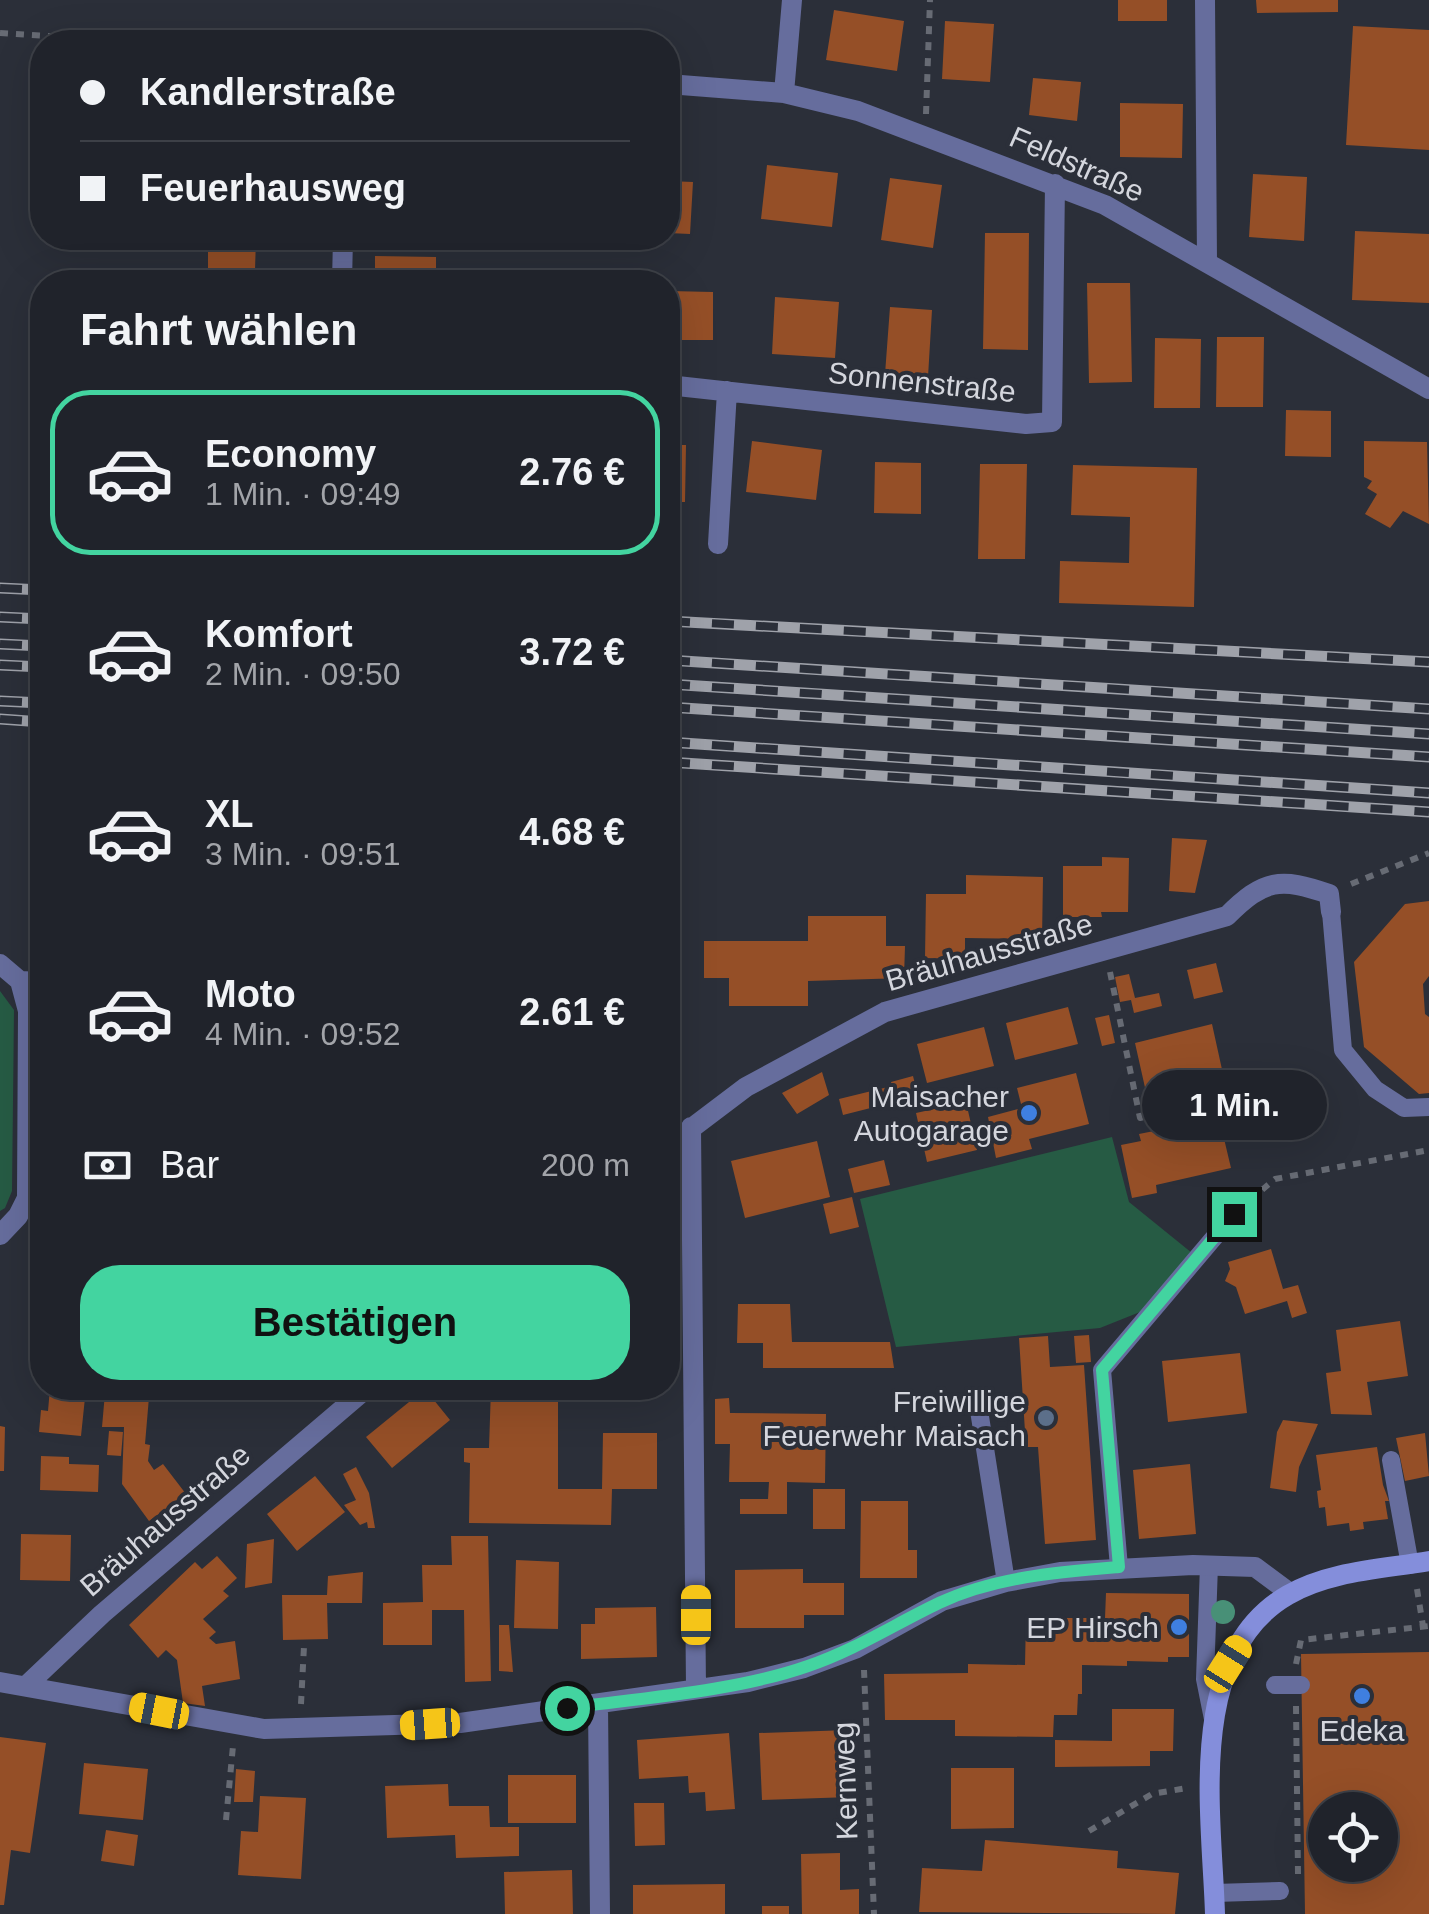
<!DOCTYPE html>
<html lang="de">
<meta charset="utf-8">
<style>
:root{--surface:#20232b;--page:#282b33;--text:#f1f3f6;--muted:#a2a4a9;--line:#3d4047;--accent:#43d4a0}
body{margin:0;font-family:Arial,sans-serif;background:var(--page);color:var(--text);height:100vh;display:flex;flex-direction:column;font-size:38px;white-space:nowrap}
*{box-sizing:border-box;margin:0}
p{font-size:32px;color:var(--muted)}
.icon{flex:none;width:55px;height:55px;fill:none;stroke:currentColor;stroke-width:2;stroke-linecap:round;stroke-linejoin:round}
.map{position:relative;flex:1;overflow:hidden}
.sheet{position:absolute;left:30px;top:270px;width:650px;height:1130px;display:flex;flex-direction:column;background:var(--surface);border-radius:40px;box-shadow:0 10px 40px #0002,0 0 0 2px var(--line)}
.sheet>*{flex:none}
.banner{position:absolute;left:30px;top:30px;width:650px;height:220px;border-radius:40px;box-shadow:0 10px 40px #0002,0 0 0 2px var(--line);display:grid;align-content:center;height:220px;padding:0 50px;background:var(--surface)}
.tools{position:absolute;left:1308px;top:1792px;display:grid;gap:20px}
.tools a{display:grid;place-items:center;width:90px;height:90px;border-radius:50%;background:var(--surface);box-shadow:0 10px 40px #0002,0 0 0 2px var(--line);font-size:50px}
.end{position:absolute;width:45px;height:45px;margin:-22px;border:12px solid #43d4a0;background:#111;box-shadow:0 0 0 5px #111}
.from{border-radius:50%}
.bubble{position:absolute;height:70px;border-radius:35px;background:var(--surface);box-shadow:0 10px 40px #0002,0 0 0 2px var(--line);font-size:32px;font-weight:700;line-height:70px;text-align:center}
.car{position:absolute;width:30px;height:60px;margin:-30px -15px;border-radius:12px;box-shadow:0 0 8px 2px #0007;background:linear-gradient(#f5c518 24%,#345 0 40%,#f5c518 0 76%,#345 0 86%,#f5c518 0)}
.banner b{display:flex;align-items:center;gap:35px;height:95px;font-size:38px}
.banner b+b{border-top:2px solid var(--line)}
.banner i{width:25px;height:25px;background:var(--text)}
ul{padding:0;list-style:none}
li{display:flex;align-items:center;gap:30px;height:165px;margin:0 20px 15px;padding:0 30px;border:5px solid transparent;border-radius:40px}
li div{flex:1}
li b{display:block;font-size:38px}
li em{font-style:normal;font-weight:700}
li.active{border-color:var(--accent)}
li>.icon{width:90px;height:90px;stroke-width:1.5}
h2{padding:0 50px;font-size:45px;line-height:120px}
.pay{display:flex;align-items:center;gap:25px;height:110px;padding:0 50px;font-size:38px}
.pay p{margin-inline-start:auto}
.primary-button{display:flex;gap:20px;margin-top:auto;padding:20px 50px}
.primary-button a{flex:1;height:115px;border-radius:40px;background:var(--accent);color:#111;font-size:40px;font-weight:700;line-height:115px;text-align:center}
.map>svg:first-child{display:block}
.green{fill:#265b44}
.building{fill:#954f27;fill-rule:evenodd}
.lines{fill:none;stroke-linecap:round;stroke-linejoin:round}
.path{stroke:#676b74;stroke-width:6;stroke-dasharray:8 8;stroke-linecap:butt}
.lane{stroke:#666d9d;stroke-width:18}
.street{stroke:#666d9d;stroke-width:20}
.secondary{stroke:#848edb;stroke-width:20}
.rail-casing{stroke:#9fa2aa;stroke-width:11}
.rail{stroke:#2b2f39;stroke-width:8;stroke-dasharray:22;stroke-linecap:butt}
.tree{fill:#489077}
.route{stroke:#43d4a0;stroke-width:12}
.shop-dot{fill:#3f7fe0;stroke:#2b2f39;stroke-width:4}
.service-dot{fill:#5c6f8a;stroke:#2b2f39;stroke-width:4}
.labels{text-anchor:middle;dominant-baseline:central;stroke-width:8;stroke-linejoin:round;paint-order:stroke}
.street-label{font-size:30px;fill:#d4d6dd;stroke:#2b2f39}
.poi-label{font-size:30px;fill:#d4d6dd;stroke:#2b2f39;text-anchor:end}
</style>
<div class="map">
<svg width="1429" height="1914" viewBox="0 0 1429 1914">
<rect width="100%" height="100%" fill="#2b2f39"/>
<path class="green" d="M0,991L14,1010L12,1191L5,1208L0,1211Z
M1112,1137L1129,1202L1192,1253L1145,1310L1100,1328L896,1347L860,1199Z"/>
<path class="building" d="M1118,0H1167V21H1118Z
M1256,0H1338V12L1257,13Z
M834,10L904,21L897,71L826,60Z
M945,21L994,24L990,82L942,79Z
M1353,26L1429,30V150L1346,145Z
M1033,78L1081,82L1077,121L1029,115Z
M1120,103L1183,104L1182,158L1120,157Z
M767,165L838,173L832,227L761,219Z
M1253,174L1307,177L1304,241L1249,237Z
M890,178L942,185L933,248L881,240Z
M668,181L693,182L690,234L668,233Z
M1355,231L1429,234V303L1352,300Z
M985,233H1029L1028,350L983,349Z
M208,238H256L255,270L294,271V282H208Z
M375,256L436,257V282H375Z
M481,271L541,280V282H480Z
M1087,283H1130L1132,382L1089,383Z
M669,291L713,292V340H669Z
M775,297L839,302L835,358L772,354Z
M890,307L932,310L928,377L885,374Z
M1217,337H1264L1263,407H1216Z
M1155,338L1201,339L1200,408H1154Z
M1286,410L1331,411V457L1285,456Z
M752,441L822,450L816,500L746,492Z
M1364,441L1427,442L1429,524L1403,511L1390,528L1365,514L1377,494L1367,488L1372,481L1364,477Z
M668,445H686L685,502H668Z
M875,462L921,463V514L874,513Z
M980,464H1027L1025,559H978Z
M1073,465L1197,468L1194,607L1059,603L1060,561L1129,563L1130,517L1071,515Z
M1172,838L1207,840L1195,893L1169,891Z
M1102,857L1129,858L1128,912H1101L1102,917H1063V866H1102Z
M966,875L1043,877L1042,939L965,938V959L925,958L926,894H966Z
M1429,901V976L1423,984L1425,1014L1429,1017V1093L1419,1094L1364,1047L1354,962L1405,904Z
M808,916H886V946H905L904,978L808,981V1006H729V978H704V941H808Z
M1216,963L1223,992L1194,999L1187,970Z
M1129,974L1135,998L1159,993L1162,1006L1134,1013L1131,1000L1120,1002L1115,977Z
M1068,1007L1078,1044L1015,1060L1006,1023Z
M1109,1015L1115,1043L1102,1046L1095,1018Z
M1212,1024L1223,1074L1146,1092L1135,1043Z
M984,1027L994,1066L927,1083L917,1044Z
M822,1072L829,1095L797,1114L782,1093Z
M1076,1073L1089,1124L1029,1139L1032,1149L996,1158L988,1117L1022,1108L1017,1088Z
M913,1076L918,1096L843,1115L839,1099L892,1086L891,1082Z
M966,1102L977,1150L927,1162L916,1113Z
M1216,1105L1231,1168L1156,1185L1157,1193L1132,1198L1121,1145L1141,1141L1139,1134L1179,1126L1177,1113Z
M817,1141L830,1197L745,1218L731,1161Z
M884,1160L890,1185L854,1193L848,1169Z
M852,1197L859,1227L830,1234L823,1204Z
M1271,1249L1283,1289L1298,1285L1307,1313L1292,1318L1287,1301L1245,1314L1236,1287L1225,1281L1230,1269L1228,1262Z
M738,1304H790L792,1342H890L894,1368H763V1343H737Z
M1400,1321L1408,1376L1367,1382L1372,1415L1331,1414L1326,1373L1341,1371L1336,1330Z
M1089,1335L1091,1362L1076,1363L1074,1336Z
M1048,1336L1050,1367L1084,1365L1096,1540L1045,1544L1038,1447H1026L1019,1338Z
M1240,1353L1247,1413L1168,1422L1162,1361Z
M50,1388H86L81,1436L39,1432L41,1410L48,1411Z
M130,1388H160L159,1397H149L145,1444L150,1445L148,1461L154,1470L163,1464L186,1494L149,1521L122,1484L124,1427H102L105,1393L129,1394Z
M246,1388H306L295,1398L289,1392L246,1391Z
M491,1388H558V1489H602L603,1433H657V1489H612L611,1525L469,1523L470,1463L464,1462V1448H489Z
M425,1389L450,1420L392,1468L366,1437Z
M729,1398L730,1413L826,1414L825,1483L787,1482V1514H740V1499H768L769,1482H729L730,1444H715V1399Z
M1283,1420L1318,1424L1299,1467L1296,1492L1270,1488L1277,1432Z
M0,1426L5,1427L4,1471H0Z
M109,1431L123,1432L121,1456L107,1455Z
M1425,1433L1429,1476L1405,1481L1396,1438Z
M1377,1447L1383,1485L1389,1501H1385L1388,1519L1363,1522L1364,1529L1350,1531L1349,1523L1327,1526L1325,1507L1319,1508L1317,1491L1321,1490L1316,1455Z
M41,1456L69,1457V1464L99,1465L98,1492L40,1490Z
M1190,1464L1196,1534L1139,1539L1133,1470Z
M356,1467L369,1493L375,1528H368L367,1522L360,1525L344,1505L356,1500L343,1474Z
M315,1476L345,1512L297,1551L267,1514Z
M813,1489H845V1529H813Z
M861,1501H908V1550H917V1578H860Z
M21,1534L71,1535L70,1581L20,1580Z
M451,1536H488L491,1681L465,1682L464,1610H432V1645H383V1603L423,1602L422,1565H452Z
M274,1539L272,1583L245,1588L247,1544Z
M217,1556L237,1578L223,1591L229,1596L203,1619L216,1632L209,1638L216,1644L235,1641L240,1679L202,1686L205,1706L183,1703L177,1660L166,1650L158,1658L129,1625L195,1562L202,1569Z
M516,1560L559,1562L558,1629L514,1628Z
M803,1569V1583H844V1615H804V1628H735V1570Z
M363,1572L362,1603H327L328,1639L283,1640L282,1595H327L328,1576Z
M1106,1593L1189,1594V1657H1168V1662L1127,1661V1666L1082,1665V1694H1078L1077,1715H1054L1053,1737L955,1736V1720H885L884,1674L968,1673V1664L1025,1665L1026,1618H1105Z
M656,1607L657,1657L581,1659V1624H595V1608Z
M499,1625H509L513,1672L499,1671Z
M1429,1652V1914H1305L1301,1654ZM1325,1810H1380V1865H1325Z
M1112,1709H1174L1173,1751H1150V1766L1055,1767V1740L1112,1741Z
M849,1730L851,1797L762,1800L759,1733Z
M729,1733L735,1809L706,1811L705,1792L689,1793L688,1776L639,1779L637,1740Z
M0,1737L46,1743L30,1853L11,1850L4,1905H0Z
M84,1763L148,1769L143,1820L79,1814Z
M951,1768H1014V1828L951,1829Z
M236,1769L255,1771L253,1802H234Z
M508,1775H576V1823H508Z
M448,1784L449,1806H489L490,1827H519V1856L456,1858L455,1835L387,1838L385,1786Z
M260,1796L306,1798L301,1879L238,1875L241,1831L258,1832Z
M634,1803H664L665,1845L635,1846Z
M106,1830L138,1835L134,1866L101,1861Z
M985,1840L1118,1851L1117,1868L1179,1873L1175,1914L919,1912L922,1868L982,1871Z
M840,1853V1890L859,1889V1914H802L801,1854Z
M572,1870L573,1914H505L504,1872Z
M725,1884V1914H633V1885Z
M762,1906H789V1914H762Z"/>
<g class="lines">
<path class="path" d="M0,33L142,42
M926,114L930,0
M1351,884L1429,853
M1110,972L1140,1118L1228,1096
M1250,1200L1275,1179L1429,1150
M1417,1589L1423,1626
M1296,1664L1301,1640L1429,1626
M864,1670L874,1914
M301,1704L304,1646
M1296,1706L1298,1874
M226,1820L233,1746
M1089,1831L1152,1794L1187,1788"/>
<path class="lane" d="M1331,912L1343,1050L1375,1089L1404,1108L1429,1107
M978,1404L1006,1582
M1391,1460L1410,1565
M1209,1565L1205,1679L1213,1719
M1119,1567L1102,1370L1234,1214
M1275,1685H1301
M1215,1893L1280,1891"/>
<path class="street" d="M1205,0L1207,262
M668,84L784,93L858,111L1105,205L1429,389
M784,93L792,0
M342,282L343,238
M668,385L1026,424L1052,422L1055,184
M718,544L727,391
M0,964L20,981L28,1011L27,1198L18,1216L0,1235
M20,981L42,982
M691,1127L696,1689
M668,1146L746,1087L885,1012L1227,916C1264,879 1280,877 1329,894L1331,912
M0,1682L264,1729L460,1723L748,1682L804,1668L855,1649L942,1601L1006,1582L1060,1572L1193,1565L1255,1567L1290,1593
M27,1685L102,1614L367,1388
M598,1704L600,1914"/>
<path class="secondary" d="M1215,1914C1212,1815 1185,1654 1288,1595C1329,1571 1383,1569 1429,1561"/>
<defs>
<path id="rail" d="M0,588L42,590
M0,617L42,619
M668,621L1429,662
M0,644L42,646
M668,660L1429,709
M0,665L42,667
M668,684L1429,734
M0,701L42,703
M668,707L1429,757
M0,719L42,722
M668,742L1429,793
M668,762L1429,812"/>
</defs>
<use href="#rail" class="rail-casing"/>
<use href="#rail" class="rail"/>
</g>
<circle class="tree" cx="1223" cy="1612" r="12"/>
<g class="lines">
<path class="route" d="M567,1708C643,1698 737,1691 808,1666C855,1650 895,1624 939,1603C994,1577 1059,1572 1119,1567L1102,1370L1234,1214"/>
</g>
<g class="shop-dot">
<circle cx="1029" cy="1113" r="10"/>
<circle cx="1179" cy="1627" r="10"/>
<circle cx="1362" cy="1696" r="10"/>
</g>
<circle class="service-dot" cx="1046" cy="1418" r="10"/>
<g class="labels">
<g class="street-label">
<text transform="translate(1077 164) rotate(24)">Feldstraße</text>
<text transform="translate(922 382) rotate(6)">Sonnenstraße</text>
<text transform="translate(989 952) rotate(-16)">Bräuhausstraße</text>
<text transform="translate(165 1520) rotate(-41)">Bräuhausstraße</text>
<text transform="translate(845 1781) rotate(-92)">Kernweg</text>
</g>
<g class="poi-label">
<text x="1009" y="1096">Maisacher<tspan x="1009" dy="34">Autogarage</tspan></text>
<text x="1026" y="1401">Freiwillige<tspan x="1026" dy="34">Feuerwehr Maisach</tspan></text>
<text x="1159" y="1627">EP Hirsch</text>
<text x="1362" y="1730" text-anchor="middle">Edeka</text>
</g>
</g>
</svg>
<div class="tools">
<a><svg class="icon" aria-label="locate" viewBox="0 0 24 24"><circle cx="12" cy="12" r="6"/><path d="M12 2v4M12 18v4M2 12h4M18 12h4"/></svg></a>
</div>
<i class="end from" style="left:567px;top:1708px"></i>
<i class="end" style="left:1234px;top:1214px"></i>
<div class="bubble" style="left:1142px;top:1070px;width:185px">1 Min.</div>
<i class="car" style="left:696px;top:1615px;rotate:0deg"></i>
<i class="car" style="left:1228px;top:1664px;rotate:32deg"></i>
<i class="car" style="left:159px;top:1711px;rotate:281deg"></i>
<i class="car" style="left:430px;top:1724px;rotate:266deg"></i>
<div class="banner">
<b><i class="from"></i>Kandlerstraße</b>
<b><i></i>Feuerhausweg</b>
</div>
<section class="sheet">
<h2>Fahrt wählen</h2>
<ul>
<li class="active"><svg class="icon" aria-label="car" viewBox="0 0 24 24"><path d="M5 17H2v-5l4-1 3-4h7l3 4 3 1v5h-3M9 17h6M6 11h13"/><circle cx="7" cy="17" r="2"/><circle cx="17" cy="17" r="2"/></svg><div><b>Economy</b><p>1 Min. · 09:49</p></div><em>2.76 €</em></li>
<li><svg class="icon" aria-label="car" viewBox="0 0 24 24"><path d="M5 17H2v-5l4-1 3-4h7l3 4 3 1v5h-3M9 17h6M6 11h13"/><circle cx="7" cy="17" r="2"/><circle cx="17" cy="17" r="2"/></svg><div><b>Komfort</b><p>2 Min. · 09:50</p></div><em>3.72 €</em></li>
<li><svg class="icon" aria-label="car" viewBox="0 0 24 24"><path d="M5 17H2v-5l4-1 3-4h7l3 4 3 1v5h-3M9 17h6M6 11h13"/><circle cx="7" cy="17" r="2"/><circle cx="17" cy="17" r="2"/></svg><div><b>XL</b><p>3 Min. · 09:51</p></div><em>4.68 €</em></li>
<li><svg class="icon" aria-label="car" viewBox="0 0 24 24"><path d="M5 17H2v-5l4-1 3-4h7l3 4 3 1v5h-3M9 17h6M6 11h13"/><circle cx="7" cy="17" r="2"/><circle cx="17" cy="17" r="2"/></svg><div><b>Moto</b><p>4 Min. · 09:52</p></div><em>2.61 €</em></li>
</ul>
<div class="pay"><svg class="icon" aria-label="cash" viewBox="0 0 24 24"><path d="M3 7h18v10H3z"/><circle cx="12" cy="12" r="2"/></svg>Bar<p>200 m</p></div>
<div class="primary-button"><a>Bestätigen</a></div>
</section>
</div>
